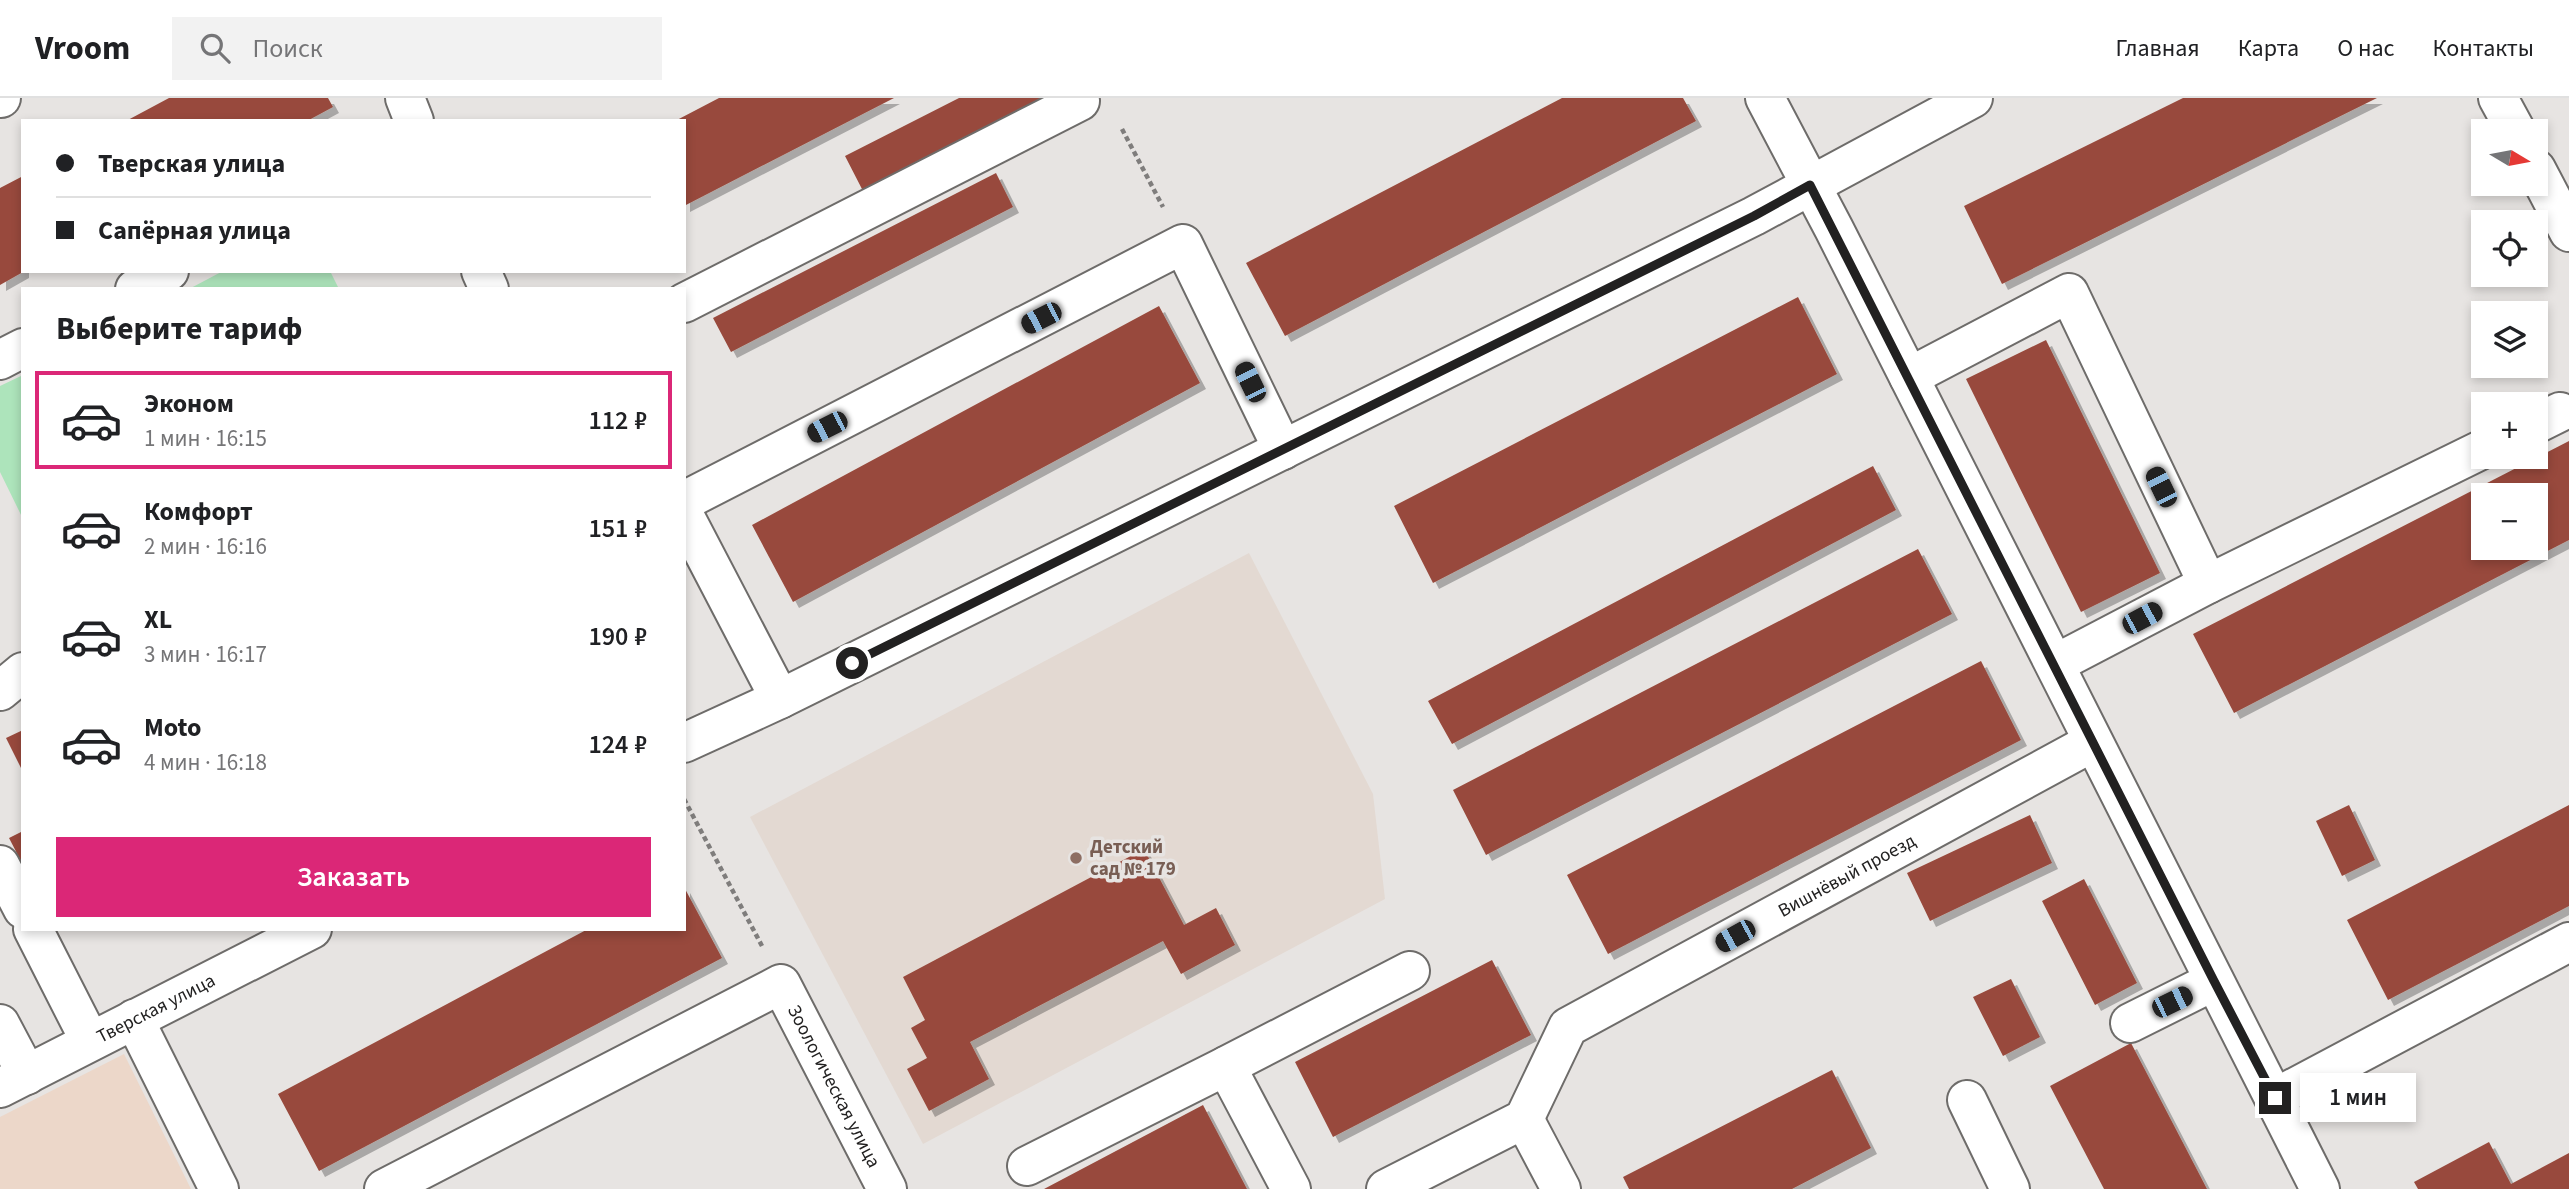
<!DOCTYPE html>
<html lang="ru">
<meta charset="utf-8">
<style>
:root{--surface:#fff;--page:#f2f2f2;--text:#202124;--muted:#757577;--line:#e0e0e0;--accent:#db2777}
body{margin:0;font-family:"Source Sans 3",sans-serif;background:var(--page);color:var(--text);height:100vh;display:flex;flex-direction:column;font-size:26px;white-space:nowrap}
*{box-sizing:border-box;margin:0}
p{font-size:23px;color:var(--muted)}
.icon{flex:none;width:38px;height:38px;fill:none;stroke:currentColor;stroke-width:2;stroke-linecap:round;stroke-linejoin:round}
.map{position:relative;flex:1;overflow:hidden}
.side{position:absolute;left:21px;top:189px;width:665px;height:644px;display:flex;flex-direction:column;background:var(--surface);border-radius:0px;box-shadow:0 4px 10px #0003}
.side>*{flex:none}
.hud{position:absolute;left:21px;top:21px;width:665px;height:154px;border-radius:0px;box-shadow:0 4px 10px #0003;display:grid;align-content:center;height:154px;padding:0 35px;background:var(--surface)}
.needle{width:46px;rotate:100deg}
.controls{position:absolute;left:2471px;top:21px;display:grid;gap:14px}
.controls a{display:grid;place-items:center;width:77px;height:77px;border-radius:0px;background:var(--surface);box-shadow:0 4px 10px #0003;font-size:35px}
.end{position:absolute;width:32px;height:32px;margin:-16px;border:9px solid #222121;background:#fff;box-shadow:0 0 0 4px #fff}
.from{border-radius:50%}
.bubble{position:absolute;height:49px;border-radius:0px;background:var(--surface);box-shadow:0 4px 10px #0003;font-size:23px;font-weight:600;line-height:49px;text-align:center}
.car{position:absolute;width:21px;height:42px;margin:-21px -10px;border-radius:9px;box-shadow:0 0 5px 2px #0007;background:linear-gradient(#222 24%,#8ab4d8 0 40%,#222 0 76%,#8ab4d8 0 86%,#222 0)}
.hud b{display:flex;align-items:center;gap:24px;height:66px;font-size:26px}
.hud b+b{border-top:2px solid var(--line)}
.hud i{width:18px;height:18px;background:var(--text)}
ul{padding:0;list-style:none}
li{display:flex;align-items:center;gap:21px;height:98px;margin:0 14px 10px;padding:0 21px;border:4px solid transparent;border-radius:0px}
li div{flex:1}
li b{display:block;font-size:26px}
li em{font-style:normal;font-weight:600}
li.on{border-color:var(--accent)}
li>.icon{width:63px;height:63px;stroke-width:1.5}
h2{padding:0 35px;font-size:32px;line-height:84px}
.cta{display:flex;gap:14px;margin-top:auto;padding:14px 35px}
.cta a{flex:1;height:80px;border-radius:0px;background:var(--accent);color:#fff;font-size:28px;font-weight:600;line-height:80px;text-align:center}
header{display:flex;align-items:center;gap:42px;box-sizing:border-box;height:98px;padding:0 35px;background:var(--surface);border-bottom:2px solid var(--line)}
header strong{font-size:33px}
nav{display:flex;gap:38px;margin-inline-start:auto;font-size:24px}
.search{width:490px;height:63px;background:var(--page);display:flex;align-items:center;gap:18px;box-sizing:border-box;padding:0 24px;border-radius:0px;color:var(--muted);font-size:26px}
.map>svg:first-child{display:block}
.commercial{fill:#ecd7c9}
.built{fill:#e3d9d2}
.green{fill:#ade4bb}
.building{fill:#984a3c;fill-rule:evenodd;filter:url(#shadow)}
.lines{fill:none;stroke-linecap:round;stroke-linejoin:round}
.minor-casing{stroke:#6e6c6a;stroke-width:42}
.path{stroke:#7f7d7c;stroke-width:4.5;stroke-dasharray:5 3.5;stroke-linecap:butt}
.minor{stroke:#fff;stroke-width:38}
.route{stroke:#222121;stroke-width:9}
.education-dot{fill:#8d6e63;stroke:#e7e4e2;stroke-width:2.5}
.labels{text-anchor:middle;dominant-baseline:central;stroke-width:7;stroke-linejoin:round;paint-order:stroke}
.education-label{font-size:19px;font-weight:bold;fill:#785e54;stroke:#e7e4e2;text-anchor:start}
.street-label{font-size:19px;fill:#222121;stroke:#e7e4e2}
</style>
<header>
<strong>Vroom</strong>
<div class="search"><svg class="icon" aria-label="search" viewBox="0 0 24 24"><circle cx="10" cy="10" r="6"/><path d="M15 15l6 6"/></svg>Поиск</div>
<nav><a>Главная</a><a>Карта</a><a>О нас</a><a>Контакты</a></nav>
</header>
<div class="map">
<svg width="2569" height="1091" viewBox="0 0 2569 1091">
<defs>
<filter id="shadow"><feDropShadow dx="6" dy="6" stdDeviation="0" flood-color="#0004"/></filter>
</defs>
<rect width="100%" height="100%" fill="#e7e4e2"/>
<path class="commercial" d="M124,956L191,1091H0V1019Z"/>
<path class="built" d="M1249,455L1373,696L1385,801L923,1046L750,719Z"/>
<path class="green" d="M223,173H330L339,191H189Z
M23,277V421L0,374V288Z"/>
<path class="building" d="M169,0H328L333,9L307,23H126Z
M719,0H894L684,108V23H675Z
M959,0H1046L863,93L845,58Z
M1562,0H1683L1696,23L1285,238L1246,165Z
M2183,0H2377L2002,186L1964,108Z
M996,75L1013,109L731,254L713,220Z
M23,78V174L0,187V90Z
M1798,199L1837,276L1433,485L1394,408Z
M1159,208L1200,285L793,504L752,427Z
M2046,242L2160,475L2081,514L1966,281Z
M2569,343V442L2234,615L2193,536ZM2483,397H2536V450H2483Z
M1873,368L1896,412L1452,646L1428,603Z
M1918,451L1952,516L1486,757L1453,692Z
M1981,563L2021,642L1608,856L1567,777Z
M23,632V674L6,640Z
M2349,707L2375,762L2342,778L2316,723Z
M2569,707V808L2388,902L2347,822Z
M2030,717L2052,765L1930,823L1907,775Z
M23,733V767L9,740Z
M1144,751L1184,827L1216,810L1235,847L1181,876L1163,843L970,944L989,981L929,1013L907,971L927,960L911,930L925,922L903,879Z
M2084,781L2137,885L2095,907L2042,803Z
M684,789L722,860L319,1073L278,996L588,831H684Z
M1492,862L1531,937L1333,1039L1295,964Z
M2011,881L2040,939L2003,958L1973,899Z
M2131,945L2207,1091H2104L2050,988Z
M1832,972L1871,1050L1792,1091H1629L1623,1079Z
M1203,1007L1247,1091H1044Z
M2489,1044L2511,1086L2569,1055V1091H2418L2414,1084Z"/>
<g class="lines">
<defs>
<g id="minor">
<path d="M0,0H1"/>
<path d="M405,0L414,23"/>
<path d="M1765,0L1834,131L2320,1091"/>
<path d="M2498,0L2516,33"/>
<path d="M2536,71L2569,134"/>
<path d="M481,173L489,191"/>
<path d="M135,191L169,173"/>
<path d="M684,205L1080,3"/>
<path d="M0,262L23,250"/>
<path d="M1909,279L2069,195L2208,486L2055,566"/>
<path d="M2536,326L2560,314"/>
<path d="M684,403L1183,146L1283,352"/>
<path d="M684,417L780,601"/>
<path d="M2208,486L2483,351"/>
<path d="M0,593L23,574"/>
<path d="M684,645L780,601L1754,118L1973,0"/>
<path d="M0,767L23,811"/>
<path d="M33,831L90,943"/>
<path d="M134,921L219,1091"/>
<path d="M2130,925L2214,883"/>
<path d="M0,926L27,977"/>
<path id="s1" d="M0,990L312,831"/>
<path d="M2275,1000L2569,844"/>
<path d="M1967,1002L2010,1091"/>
<path d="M1524,1021L1561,1091"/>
<path d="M1027,1068L1226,968"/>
<path id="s2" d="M384,1091L781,886L887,1091"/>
<path d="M1291,1091L1226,968L1410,873"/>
<path id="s3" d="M1386,1091L1524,1021L1568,929L2093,644"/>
</g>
</defs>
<use href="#minor" class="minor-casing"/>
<path class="path" d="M1122,31L1163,109
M684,701L762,848"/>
<use href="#minor" class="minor"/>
</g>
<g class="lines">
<path class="route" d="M852,565L1754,118L1810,87L2214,883L2275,1000"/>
</g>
<circle class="education-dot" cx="1076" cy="760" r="7"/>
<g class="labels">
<g class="education-label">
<text x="1090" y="749">Детский<tspan x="1090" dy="22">сад № 179</tspan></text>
</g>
<g class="street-label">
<text stroke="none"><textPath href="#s3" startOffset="574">Вишнёвый проезд</textPath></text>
<text stroke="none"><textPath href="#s1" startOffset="175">Тверская улица</textPath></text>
<text stroke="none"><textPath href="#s2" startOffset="562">Зоологическая улица</textPath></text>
</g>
</g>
</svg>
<div class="controls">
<a><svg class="needle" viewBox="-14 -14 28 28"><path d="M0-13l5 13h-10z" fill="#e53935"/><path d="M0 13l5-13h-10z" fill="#757577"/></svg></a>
<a><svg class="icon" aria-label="locate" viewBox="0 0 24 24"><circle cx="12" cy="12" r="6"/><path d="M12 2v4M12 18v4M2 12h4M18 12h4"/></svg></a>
<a><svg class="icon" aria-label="layers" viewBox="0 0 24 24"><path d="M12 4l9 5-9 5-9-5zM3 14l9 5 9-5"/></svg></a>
<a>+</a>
<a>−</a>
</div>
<i class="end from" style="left:852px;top:565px"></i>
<i class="end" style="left:2275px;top:1000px"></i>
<div class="bubble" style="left:2300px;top:975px;width:116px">1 мин</div>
<i class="car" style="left:1041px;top:220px;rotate:243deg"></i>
<i class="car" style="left:1250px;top:284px;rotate:334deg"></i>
<i class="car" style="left:827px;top:329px;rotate:243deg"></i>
<i class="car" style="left:2161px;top:389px;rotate:334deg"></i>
<i class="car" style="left:2142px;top:520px;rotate:62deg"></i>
<i class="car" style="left:1735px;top:838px;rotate:241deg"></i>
<i class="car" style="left:2172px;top:904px;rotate:64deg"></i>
<div class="hud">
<b><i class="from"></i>Тверская улица</b>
<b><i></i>Сапёрная улица</b>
</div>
<section class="side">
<h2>Выберите тариф</h2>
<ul>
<li class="on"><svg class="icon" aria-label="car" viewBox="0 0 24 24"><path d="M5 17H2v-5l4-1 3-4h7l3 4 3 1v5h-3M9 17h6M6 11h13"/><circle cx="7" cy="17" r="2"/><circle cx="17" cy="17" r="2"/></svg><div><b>Эконом</b><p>1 мин · 16:15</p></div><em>112 ₽</em></li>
<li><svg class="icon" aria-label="car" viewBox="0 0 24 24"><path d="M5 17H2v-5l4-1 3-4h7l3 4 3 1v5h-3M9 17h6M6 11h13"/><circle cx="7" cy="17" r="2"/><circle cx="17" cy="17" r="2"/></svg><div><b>Комфорт</b><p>2 мин · 16:16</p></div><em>151 ₽</em></li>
<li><svg class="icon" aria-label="car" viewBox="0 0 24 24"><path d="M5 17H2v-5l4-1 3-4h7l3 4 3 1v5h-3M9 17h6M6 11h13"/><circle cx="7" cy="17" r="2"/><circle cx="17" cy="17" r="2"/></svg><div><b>XL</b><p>3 мин · 16:17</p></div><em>190 ₽</em></li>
<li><svg class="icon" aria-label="car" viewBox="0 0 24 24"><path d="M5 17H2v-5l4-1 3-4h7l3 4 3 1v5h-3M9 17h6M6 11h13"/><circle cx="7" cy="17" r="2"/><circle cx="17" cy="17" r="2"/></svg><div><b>Moto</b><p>4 мин · 16:18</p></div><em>124 ₽</em></li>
</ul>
<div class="cta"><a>Заказать</a></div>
</section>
</div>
